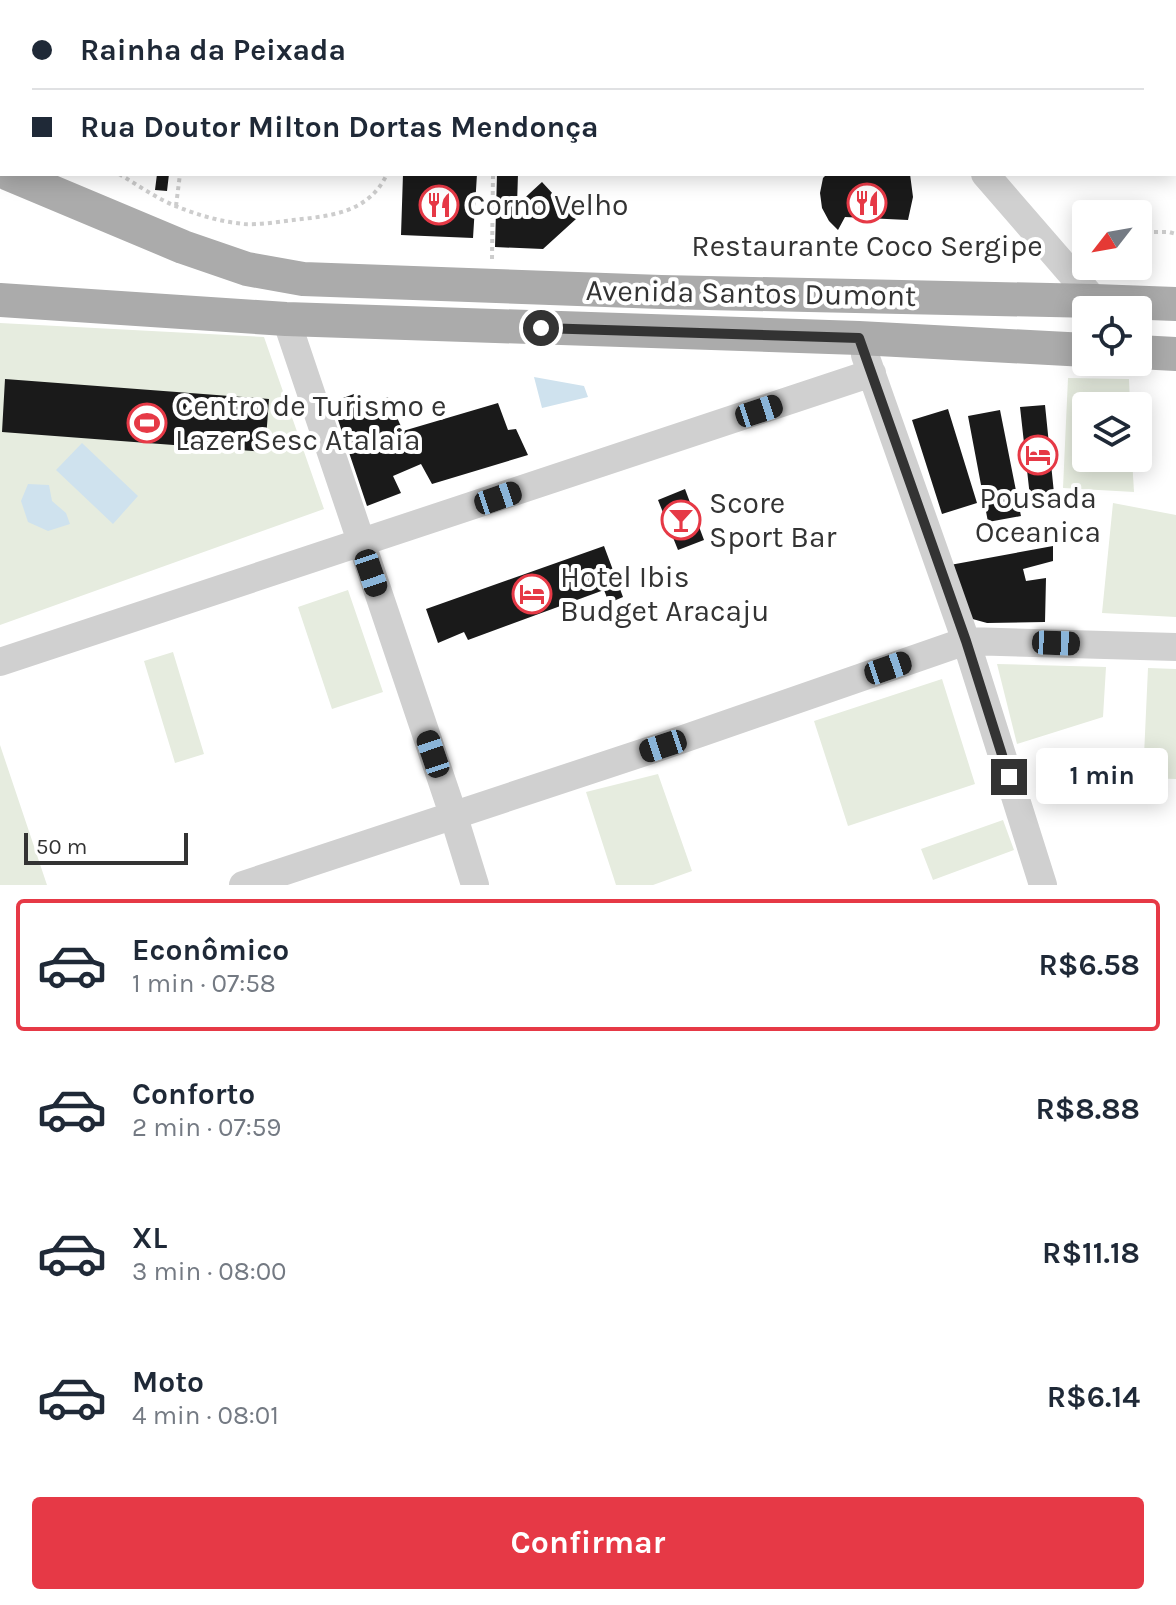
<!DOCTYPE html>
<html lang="pt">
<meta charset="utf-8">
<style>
:root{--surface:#fff;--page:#f2f2f3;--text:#1f2937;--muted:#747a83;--line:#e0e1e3;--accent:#e63946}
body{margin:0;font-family:Karla,sans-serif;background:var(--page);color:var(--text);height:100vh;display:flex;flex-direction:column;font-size:30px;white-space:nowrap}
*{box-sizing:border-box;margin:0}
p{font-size:26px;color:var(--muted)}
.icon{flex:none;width:44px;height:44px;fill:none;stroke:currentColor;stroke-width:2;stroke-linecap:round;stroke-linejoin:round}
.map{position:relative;height:885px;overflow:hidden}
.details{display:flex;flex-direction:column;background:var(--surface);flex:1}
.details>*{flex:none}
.hud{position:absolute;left:0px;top:0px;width:1176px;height:176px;box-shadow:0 4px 20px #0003;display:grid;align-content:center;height:176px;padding:0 32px;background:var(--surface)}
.needle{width:52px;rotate:239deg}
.fabs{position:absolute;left:1072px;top:200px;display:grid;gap:16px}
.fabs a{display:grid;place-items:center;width:80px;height:80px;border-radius:8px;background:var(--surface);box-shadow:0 4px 20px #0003;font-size:40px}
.scale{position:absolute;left:24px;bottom:20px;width:164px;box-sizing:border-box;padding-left:8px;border:4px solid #333;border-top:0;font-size:22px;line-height:28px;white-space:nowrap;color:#333;-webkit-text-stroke:6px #fff;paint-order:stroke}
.end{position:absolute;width:36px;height:36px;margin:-18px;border:10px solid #333;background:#fff;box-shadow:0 0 0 4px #fff}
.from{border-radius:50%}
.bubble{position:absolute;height:56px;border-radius:8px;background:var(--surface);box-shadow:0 4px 20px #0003;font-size:26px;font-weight:700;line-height:56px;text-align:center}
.car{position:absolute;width:24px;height:48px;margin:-24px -12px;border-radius:10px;box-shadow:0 0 6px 2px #0007;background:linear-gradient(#222 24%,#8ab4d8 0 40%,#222 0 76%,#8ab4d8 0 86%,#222 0)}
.hud b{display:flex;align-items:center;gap:28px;height:76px;font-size:30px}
.hud b+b{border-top:2px solid var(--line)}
.hud i{width:20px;height:20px;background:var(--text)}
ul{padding:14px 0 0;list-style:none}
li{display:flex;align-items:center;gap:24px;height:132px;margin:0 16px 12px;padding:0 16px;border:4px solid transparent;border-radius:8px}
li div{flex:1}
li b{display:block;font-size:30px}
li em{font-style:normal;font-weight:700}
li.selected{border-color:var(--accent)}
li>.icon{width:72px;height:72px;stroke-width:1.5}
.action{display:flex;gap:16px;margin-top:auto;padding:16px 32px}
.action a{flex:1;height:92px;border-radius:8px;background:var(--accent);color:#fff;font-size:32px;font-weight:700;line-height:92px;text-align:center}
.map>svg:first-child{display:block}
.green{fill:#e6ecdf}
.water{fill:#cfe2ee}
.building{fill:#1a1a1a}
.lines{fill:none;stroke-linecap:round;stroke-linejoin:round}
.path{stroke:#cdcdcd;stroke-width:4;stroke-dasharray:4 4;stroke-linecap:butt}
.minor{stroke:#d0d0d0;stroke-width:28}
.major{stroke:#ababab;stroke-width:34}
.route{stroke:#333;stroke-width:10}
.labels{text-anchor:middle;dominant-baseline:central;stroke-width:8;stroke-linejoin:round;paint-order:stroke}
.poi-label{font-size:30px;fill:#333;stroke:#fff;text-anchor:start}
.street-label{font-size:30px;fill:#333;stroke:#fff}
</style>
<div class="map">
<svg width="1176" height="885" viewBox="0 0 1176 885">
<rect width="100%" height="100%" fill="#fff"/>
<path class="green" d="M0,323L264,337L324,509L0,625Z
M1068,378L1129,379L1130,406H1086V458H1132L1134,492L1063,488Z
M1113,503L1176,515V617L1102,613Z
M348,590L383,692L332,709L298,607Z
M173,652L204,754L175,763L144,661Z
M997,664L1106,667L1103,717L1017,744Z
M1148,668L1176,669V779L1143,778Z
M942,679L975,784L848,826L814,721Z
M0,745L47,885H0Z
M658,774L692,871L653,885H616L586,792Z
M1003,820L1014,850L933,880L921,849Z"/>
<path class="water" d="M534,377L584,386L588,397L542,408Z
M82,443L138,496L113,524L56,470Z
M28,484L49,485L52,501L66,513L70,524L48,531L28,522L21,501Z"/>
<path class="building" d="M157,174H169L167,191L155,190Z
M403,174H477L473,238L401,235Z
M497,174H518L517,205L542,182L576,219L543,249L495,247Z
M827,174H910L913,197L908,220L845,217L838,230L829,221L822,208L820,193L823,178Z
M5,379L269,399L265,452L2,432Z
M354,394L359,408L388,397L403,431L498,403L508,430L516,429L528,455L432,484L421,464L393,476L401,493L367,506L332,402Z
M1045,405L1055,503L1031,506L1020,407Z
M948,409L977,503L942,514L912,420Z
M1000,410L1021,516L988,522L968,416Z
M685,489L704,540L678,550L658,500Z
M604,546L623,597L609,603L604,590L468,640L464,632L438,643L426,609Z
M1053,546V561L1023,569L1026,581L1046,578L1045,622L987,623L969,618L950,565Z"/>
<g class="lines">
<path class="path" d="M935,0L959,2
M194,2V0
M321,2V0
M513,2V0
M815,2L816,0
M1172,2V0
M1174,20H1176
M0,126H2
M1174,151H1176
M119,174C138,185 157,199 178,207C198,215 222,222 244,224C259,225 277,222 293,220C330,216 369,213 387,174
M176,206L180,174
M1138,232H1169L1176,234
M492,259L493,174"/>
<path class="minor" d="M985,174L1095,301
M286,319L453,814L475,885
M865,355L966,641L1043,885
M0,662L872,373
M243,885L663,746L966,641L1176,647"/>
<path class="major" d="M9,174L183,247L247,269L303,279L661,292L1095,301L1176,304
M0,300L286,319L859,338L1086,350
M1138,352L1176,354"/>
</g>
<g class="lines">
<path class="route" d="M541,328L859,338L966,641L1009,777"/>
</g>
<defs>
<symbol id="restaurant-ring" viewBox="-11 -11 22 22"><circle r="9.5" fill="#fff" stroke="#e63946" stroke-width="1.5"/><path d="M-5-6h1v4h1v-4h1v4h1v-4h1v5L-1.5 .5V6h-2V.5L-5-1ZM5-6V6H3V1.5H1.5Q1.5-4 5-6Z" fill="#e63946"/></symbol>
<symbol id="stadium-ring" viewBox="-11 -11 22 22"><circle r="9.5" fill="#fff" stroke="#e63946" stroke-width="1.5"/><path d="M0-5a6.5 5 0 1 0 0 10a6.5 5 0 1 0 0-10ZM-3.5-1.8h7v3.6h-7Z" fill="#e63946"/></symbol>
<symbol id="hotel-ring" viewBox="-11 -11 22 22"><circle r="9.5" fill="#fff" stroke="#e63946" stroke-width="1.5"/><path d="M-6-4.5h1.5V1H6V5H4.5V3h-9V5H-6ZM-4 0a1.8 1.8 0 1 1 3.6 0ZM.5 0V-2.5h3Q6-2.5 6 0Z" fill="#e63946"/></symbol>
<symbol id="bar-ring" viewBox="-11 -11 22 22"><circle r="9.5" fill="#fff" stroke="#e63946" stroke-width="1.5"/><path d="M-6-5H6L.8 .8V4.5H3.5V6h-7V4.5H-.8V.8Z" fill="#e63946"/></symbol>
</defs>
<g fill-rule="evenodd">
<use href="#restaurant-ring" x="845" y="181" width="44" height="44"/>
<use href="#restaurant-ring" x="417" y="183" width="44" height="44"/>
<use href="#stadium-ring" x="125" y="401" width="44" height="44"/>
<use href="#hotel-ring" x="1016" y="433" width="44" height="44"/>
<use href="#bar-ring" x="659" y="498" width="44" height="44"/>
<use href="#hotel-ring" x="510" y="572" width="44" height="44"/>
</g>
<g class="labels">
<g class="poi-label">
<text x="467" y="205">Corno Velho</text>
<text x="867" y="246" text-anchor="middle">Restaurante Coco Sergipe</text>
<text x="175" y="406">Centro de Turismo e<tspan x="175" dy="34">Lazer Sesc Atalaia</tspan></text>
<text x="1038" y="498" text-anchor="middle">Pousada<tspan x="1038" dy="34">Oceanica</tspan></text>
<text x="709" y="503">Score<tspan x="709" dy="34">Sport Bar</tspan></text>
<text x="560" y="577">Hotel Ibis<tspan x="560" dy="34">Budget Aracaju</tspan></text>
</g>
<g class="street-label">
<text transform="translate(751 293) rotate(1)">Avenida Santos Dumont</text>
</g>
</g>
</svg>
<div class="fabs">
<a><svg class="needle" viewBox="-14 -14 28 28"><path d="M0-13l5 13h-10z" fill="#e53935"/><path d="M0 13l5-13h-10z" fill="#747a83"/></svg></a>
<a><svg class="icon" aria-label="locate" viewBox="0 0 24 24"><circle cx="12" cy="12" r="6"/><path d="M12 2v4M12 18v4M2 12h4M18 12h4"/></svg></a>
<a><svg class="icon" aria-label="layers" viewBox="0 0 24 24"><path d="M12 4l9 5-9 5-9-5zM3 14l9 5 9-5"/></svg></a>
</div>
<div class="scale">50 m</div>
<i class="end from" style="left:541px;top:328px"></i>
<i class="end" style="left:1009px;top:777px"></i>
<div class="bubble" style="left:1036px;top:748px;width:132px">1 min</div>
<i class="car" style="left:759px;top:411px;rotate:72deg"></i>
<i class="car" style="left:498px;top:498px;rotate:71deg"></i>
<i class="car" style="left:371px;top:573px;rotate:161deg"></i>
<i class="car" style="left:1056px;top:643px;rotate:92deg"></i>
<i class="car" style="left:888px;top:668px;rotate:71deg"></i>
<i class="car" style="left:663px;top:746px;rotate:252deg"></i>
<i class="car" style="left:433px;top:754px;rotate:341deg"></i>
<div class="hud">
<b><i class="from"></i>Rainha da Peixada</b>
<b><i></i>Rua Doutor Milton Dortas Mendonça</b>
</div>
</div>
<section class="details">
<ul>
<li class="selected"><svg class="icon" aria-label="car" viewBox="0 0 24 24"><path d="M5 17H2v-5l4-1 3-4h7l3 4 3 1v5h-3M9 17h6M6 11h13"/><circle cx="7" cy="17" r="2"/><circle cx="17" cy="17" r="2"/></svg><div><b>Econômico</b><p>1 min · 07:58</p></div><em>R$6.58</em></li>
<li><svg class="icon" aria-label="car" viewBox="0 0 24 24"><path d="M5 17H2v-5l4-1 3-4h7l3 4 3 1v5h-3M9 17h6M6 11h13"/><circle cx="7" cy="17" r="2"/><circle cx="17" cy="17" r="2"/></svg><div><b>Conforto</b><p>2 min · 07:59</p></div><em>R$8.88</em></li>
<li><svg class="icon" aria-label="car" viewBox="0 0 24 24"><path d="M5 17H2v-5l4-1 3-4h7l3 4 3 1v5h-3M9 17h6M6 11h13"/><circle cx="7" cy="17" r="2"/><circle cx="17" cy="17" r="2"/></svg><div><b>XL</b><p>3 min · 08:00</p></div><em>R$11.18</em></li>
<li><svg class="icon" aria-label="car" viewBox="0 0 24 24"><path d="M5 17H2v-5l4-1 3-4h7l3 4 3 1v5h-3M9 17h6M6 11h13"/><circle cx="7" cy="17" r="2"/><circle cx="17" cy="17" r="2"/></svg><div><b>Moto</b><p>4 min · 08:01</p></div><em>R$6.14</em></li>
</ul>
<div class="action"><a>Confirmar</a></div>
</section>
